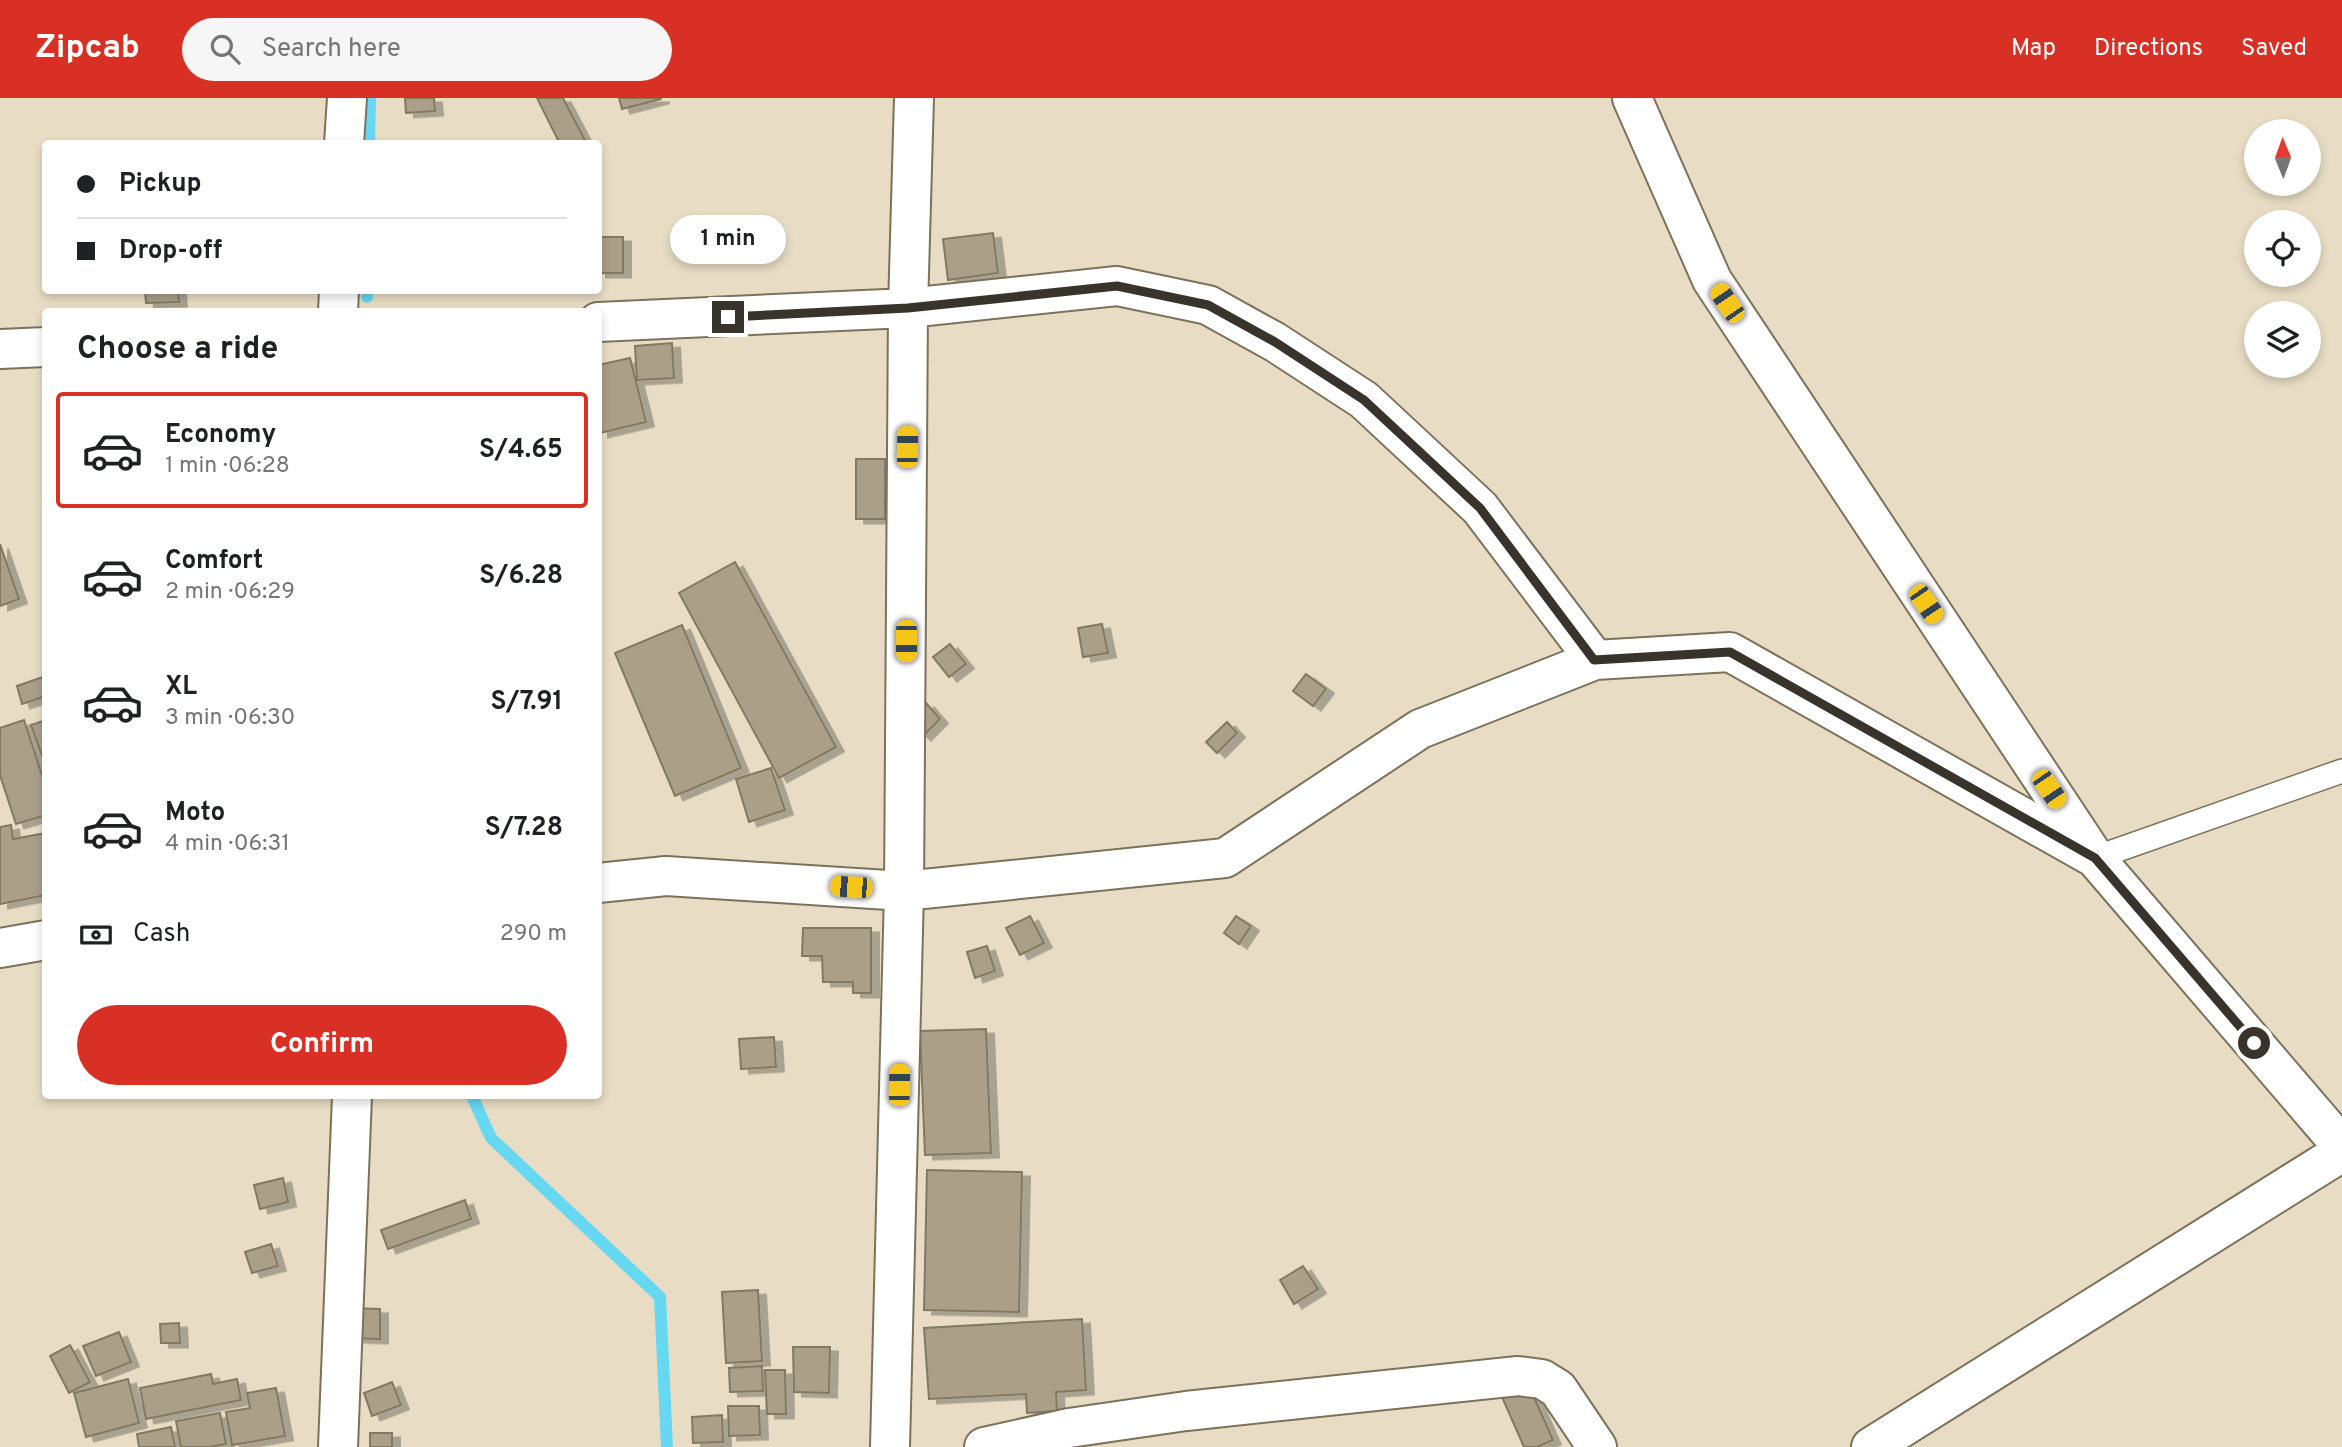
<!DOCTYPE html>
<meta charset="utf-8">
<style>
:root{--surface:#fff;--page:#f6f6f6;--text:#202124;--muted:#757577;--line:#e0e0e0;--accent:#d93025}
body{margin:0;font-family:Overpass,sans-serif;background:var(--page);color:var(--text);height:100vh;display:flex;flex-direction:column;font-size:26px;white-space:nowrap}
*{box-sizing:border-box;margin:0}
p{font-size:23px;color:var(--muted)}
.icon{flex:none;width:38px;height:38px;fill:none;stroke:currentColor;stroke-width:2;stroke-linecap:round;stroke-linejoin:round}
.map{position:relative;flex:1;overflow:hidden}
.details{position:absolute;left:42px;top:210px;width:560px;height:791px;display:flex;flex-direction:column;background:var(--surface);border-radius:7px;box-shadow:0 4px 10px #0003}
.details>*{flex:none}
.guide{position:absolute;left:42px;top:42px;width:560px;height:154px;border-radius:7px;box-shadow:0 4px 10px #0003;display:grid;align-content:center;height:154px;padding:0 35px;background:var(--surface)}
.needle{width:46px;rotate:359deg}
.buttons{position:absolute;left:2244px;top:21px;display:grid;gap:14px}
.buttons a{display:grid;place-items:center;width:77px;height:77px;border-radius:50%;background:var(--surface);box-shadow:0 4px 10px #0003;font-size:35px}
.end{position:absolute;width:32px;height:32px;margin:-16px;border:9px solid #38342b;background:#fff;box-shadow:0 0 0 4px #fff}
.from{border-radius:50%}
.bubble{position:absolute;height:49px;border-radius:24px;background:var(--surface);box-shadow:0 4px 10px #0003;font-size:23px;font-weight:700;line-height:49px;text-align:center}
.car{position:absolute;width:21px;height:42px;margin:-21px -10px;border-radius:9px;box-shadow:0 0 5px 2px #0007;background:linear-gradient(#f5c518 24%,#345 0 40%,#f5c518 0 76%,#345 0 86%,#f5c518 0)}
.guide b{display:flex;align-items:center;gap:24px;height:66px;font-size:26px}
.guide b+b{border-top:2px solid var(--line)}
.guide i{width:18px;height:18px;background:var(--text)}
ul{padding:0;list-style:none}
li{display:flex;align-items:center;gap:21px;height:116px;margin:0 14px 10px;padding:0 21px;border:4px solid transparent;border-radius:7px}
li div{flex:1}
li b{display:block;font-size:26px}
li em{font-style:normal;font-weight:700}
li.selected{border-color:var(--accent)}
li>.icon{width:63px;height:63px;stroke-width:1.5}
h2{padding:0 35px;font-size:32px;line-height:84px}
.pay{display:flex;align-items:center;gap:18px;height:77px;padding:0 35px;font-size:26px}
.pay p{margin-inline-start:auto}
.cta{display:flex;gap:14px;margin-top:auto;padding:14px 35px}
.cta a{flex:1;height:80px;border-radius:42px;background:var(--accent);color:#fff;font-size:28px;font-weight:700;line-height:80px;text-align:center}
header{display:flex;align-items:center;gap:42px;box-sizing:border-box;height:98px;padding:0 35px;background:var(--accent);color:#fff}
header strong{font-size:33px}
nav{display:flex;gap:38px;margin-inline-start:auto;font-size:24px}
.search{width:490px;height:63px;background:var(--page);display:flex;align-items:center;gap:18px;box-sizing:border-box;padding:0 24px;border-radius:38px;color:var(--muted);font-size:26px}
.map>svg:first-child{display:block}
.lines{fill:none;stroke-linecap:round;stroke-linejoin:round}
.stream{stroke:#66d8f1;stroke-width:12}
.building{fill:#aaa089;stroke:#827962;stroke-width:2;filter:url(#shadow)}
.service-casing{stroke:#7c725c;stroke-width:26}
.minor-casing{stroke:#7c725c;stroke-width:42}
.service{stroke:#fff;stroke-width:23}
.minor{stroke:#fff;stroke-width:38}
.route{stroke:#38342b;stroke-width:9}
</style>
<header>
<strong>Zipcab</strong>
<div class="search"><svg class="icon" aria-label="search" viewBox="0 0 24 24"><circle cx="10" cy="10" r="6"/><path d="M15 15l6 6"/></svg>Search here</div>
<nav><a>Map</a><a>Directions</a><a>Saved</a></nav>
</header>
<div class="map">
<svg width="2342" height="1349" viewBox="0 0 2342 1349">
<defs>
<filter id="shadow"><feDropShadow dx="8" dy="4.5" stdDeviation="0" flood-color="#0004"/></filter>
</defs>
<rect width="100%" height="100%" fill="#e8ddc4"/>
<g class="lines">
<path class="stream" d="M369,46L370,0
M367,192V199
M472,998L491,1040L660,1199L667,1349"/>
</g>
<path class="building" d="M405,0H434L435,13L406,15Z
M537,0H563L587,46H560Z
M619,0H661V1L622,11Z
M993,135L998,175L948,182L943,141Z
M598,139H623V175H598Z
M145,192H178L179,204L146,205Z
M672,245L674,280L637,282L635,248Z
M630,260L646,324L600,335L598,267Z
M856,361H885V421H856Z
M0,446L19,501L0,508Z
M735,464L836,649L779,680L679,495Z
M1102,526L1108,555L1083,559L1078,530Z
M682,527L741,670L675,698L615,555Z
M950,546L966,566L949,579L933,559Z
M1306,576L1326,591L1313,608L1293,593Z
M46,578V598L22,606L17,588Z
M926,605L940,621L923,638L907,622Z
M24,622L46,689V717L16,726L0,677V630Z
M46,622V659L43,660L31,627Z
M1227,624L1237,635L1217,655L1206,644Z
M771,670L785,712L749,724L736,681Z
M11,727L13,741L46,735V797L0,806V729Z
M1030,818L1044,845L1020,857L1006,830Z
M1236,818L1251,828L1239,846L1224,835Z
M803,830H871V895H853V884H823L822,858H802Z
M987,848L995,873L975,880L967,854Z
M986,931L991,1055L925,1057L920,933Z
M774,939L776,969L741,971L739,941Z
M927,1072L1022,1074L1019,1214L924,1212Z
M283,1080L288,1104L260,1111L254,1087Z
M465,1102L471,1121L388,1151L381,1132Z
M271,1146L278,1168L252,1175L245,1154Z
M1303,1168L1318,1191L1294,1206L1280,1182Z
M758,1192L762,1263L726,1265L722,1194Z
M350,1210L380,1211V1241L350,1240Z
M1082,1221L1086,1292L1056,1294L1057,1313L1027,1315L1026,1296L929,1301L924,1230Z
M179,1225L180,1245H161L160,1226Z
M119,1234L131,1264L96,1278L83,1248Z
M70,1247L90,1284L69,1295L50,1258Z
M793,1249H830L829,1295L794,1294Z
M762,1268L763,1293L730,1294L729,1270Z
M765,1272H785L786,1316H767Z
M211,1276L213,1286L237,1281L241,1302L146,1321L140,1290Z
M128,1281L139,1325L86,1339L74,1295Z
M392,1284L401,1307L372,1318L364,1295Z
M1529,1288L1553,1342L1537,1349H1524L1502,1299Z
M276,1290L285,1338L232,1347L226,1314L250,1310L247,1295Z
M728,1308H759L760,1337L729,1338Z
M220,1315L226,1346L209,1349H181L176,1323Z
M722,1317L723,1344L693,1345L692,1319Z
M171,1329L175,1349H139L137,1336Z
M370,1335H392V1349H370Z"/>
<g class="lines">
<defs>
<path id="service" d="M2095,760L2342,673"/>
<path id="minor" d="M1632,0L1712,182L2095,760L2342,1048
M344,46L347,0
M338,214L339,192
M598,224L908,210L1117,188L1208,207L1275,244L1364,302L1480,410L1595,562
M0,251L46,249
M598,785L666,778L904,793L1225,760L1420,631L1595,562L1730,554L2095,760
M0,850L46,842
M338,1349L352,998
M890,1349L904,793L908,210L914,0
M984,1349L1069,1330L1186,1313L1518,1278L1542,1281L1558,1291L1597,1349
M1871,1349L2342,1054"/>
</defs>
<use href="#service" class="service-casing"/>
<use href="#minor" class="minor-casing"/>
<use href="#service" class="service"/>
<use href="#minor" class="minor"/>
</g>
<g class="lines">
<path class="route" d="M728,219L908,210L1117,188L1208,207L1275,244L1364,302L1480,410L1594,562L1730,554L2095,760L2254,945"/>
</g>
</svg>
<div class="buttons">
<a><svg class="needle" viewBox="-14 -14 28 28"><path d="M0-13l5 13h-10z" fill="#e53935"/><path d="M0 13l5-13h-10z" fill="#757577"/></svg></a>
<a><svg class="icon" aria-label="locate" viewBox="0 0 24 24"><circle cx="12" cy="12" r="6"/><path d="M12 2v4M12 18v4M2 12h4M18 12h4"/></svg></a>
<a><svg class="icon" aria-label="layers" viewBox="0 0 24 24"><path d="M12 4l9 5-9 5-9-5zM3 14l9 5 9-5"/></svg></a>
</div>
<i class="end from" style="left:2254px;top:945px"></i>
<i class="end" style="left:728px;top:219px"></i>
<div class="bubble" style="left:670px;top:117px;width:116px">1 min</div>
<i class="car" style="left:1727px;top:205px;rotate:326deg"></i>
<i class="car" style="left:907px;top:349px;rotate:1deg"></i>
<i class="car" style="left:1926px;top:506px;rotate:146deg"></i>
<i class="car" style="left:906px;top:543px;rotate:180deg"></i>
<i class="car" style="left:2049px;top:691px;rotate:146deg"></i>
<i class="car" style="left:851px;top:789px;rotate:273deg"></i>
<i class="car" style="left:899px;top:987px;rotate:1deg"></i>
<div class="guide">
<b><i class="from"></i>Pickup</b>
<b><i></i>Drop-off</b>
</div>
<section class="details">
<h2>Choose a ride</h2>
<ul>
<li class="selected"><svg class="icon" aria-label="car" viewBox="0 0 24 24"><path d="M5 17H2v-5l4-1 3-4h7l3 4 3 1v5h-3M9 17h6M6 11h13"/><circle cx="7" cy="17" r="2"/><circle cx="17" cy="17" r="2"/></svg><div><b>Economy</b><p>1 min · 06:28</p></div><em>S/4.65</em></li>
<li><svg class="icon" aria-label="car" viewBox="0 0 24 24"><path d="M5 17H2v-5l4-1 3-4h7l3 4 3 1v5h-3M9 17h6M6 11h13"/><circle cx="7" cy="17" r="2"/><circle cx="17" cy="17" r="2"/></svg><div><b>Comfort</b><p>2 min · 06:29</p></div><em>S/6.28</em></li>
<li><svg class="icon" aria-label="car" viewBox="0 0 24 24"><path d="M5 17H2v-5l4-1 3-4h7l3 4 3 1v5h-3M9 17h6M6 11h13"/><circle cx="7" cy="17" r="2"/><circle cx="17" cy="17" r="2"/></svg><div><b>XL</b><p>3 min · 06:30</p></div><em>S/7.91</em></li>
<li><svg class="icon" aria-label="car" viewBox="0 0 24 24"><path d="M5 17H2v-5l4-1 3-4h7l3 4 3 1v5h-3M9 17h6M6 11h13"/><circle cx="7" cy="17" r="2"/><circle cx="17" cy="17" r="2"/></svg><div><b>Moto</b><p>4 min · 06:31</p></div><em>S/7.28</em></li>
</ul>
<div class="pay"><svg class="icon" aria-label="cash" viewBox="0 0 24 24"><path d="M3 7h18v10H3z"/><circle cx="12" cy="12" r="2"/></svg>Cash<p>290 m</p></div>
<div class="cta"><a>Confirm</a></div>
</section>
</div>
